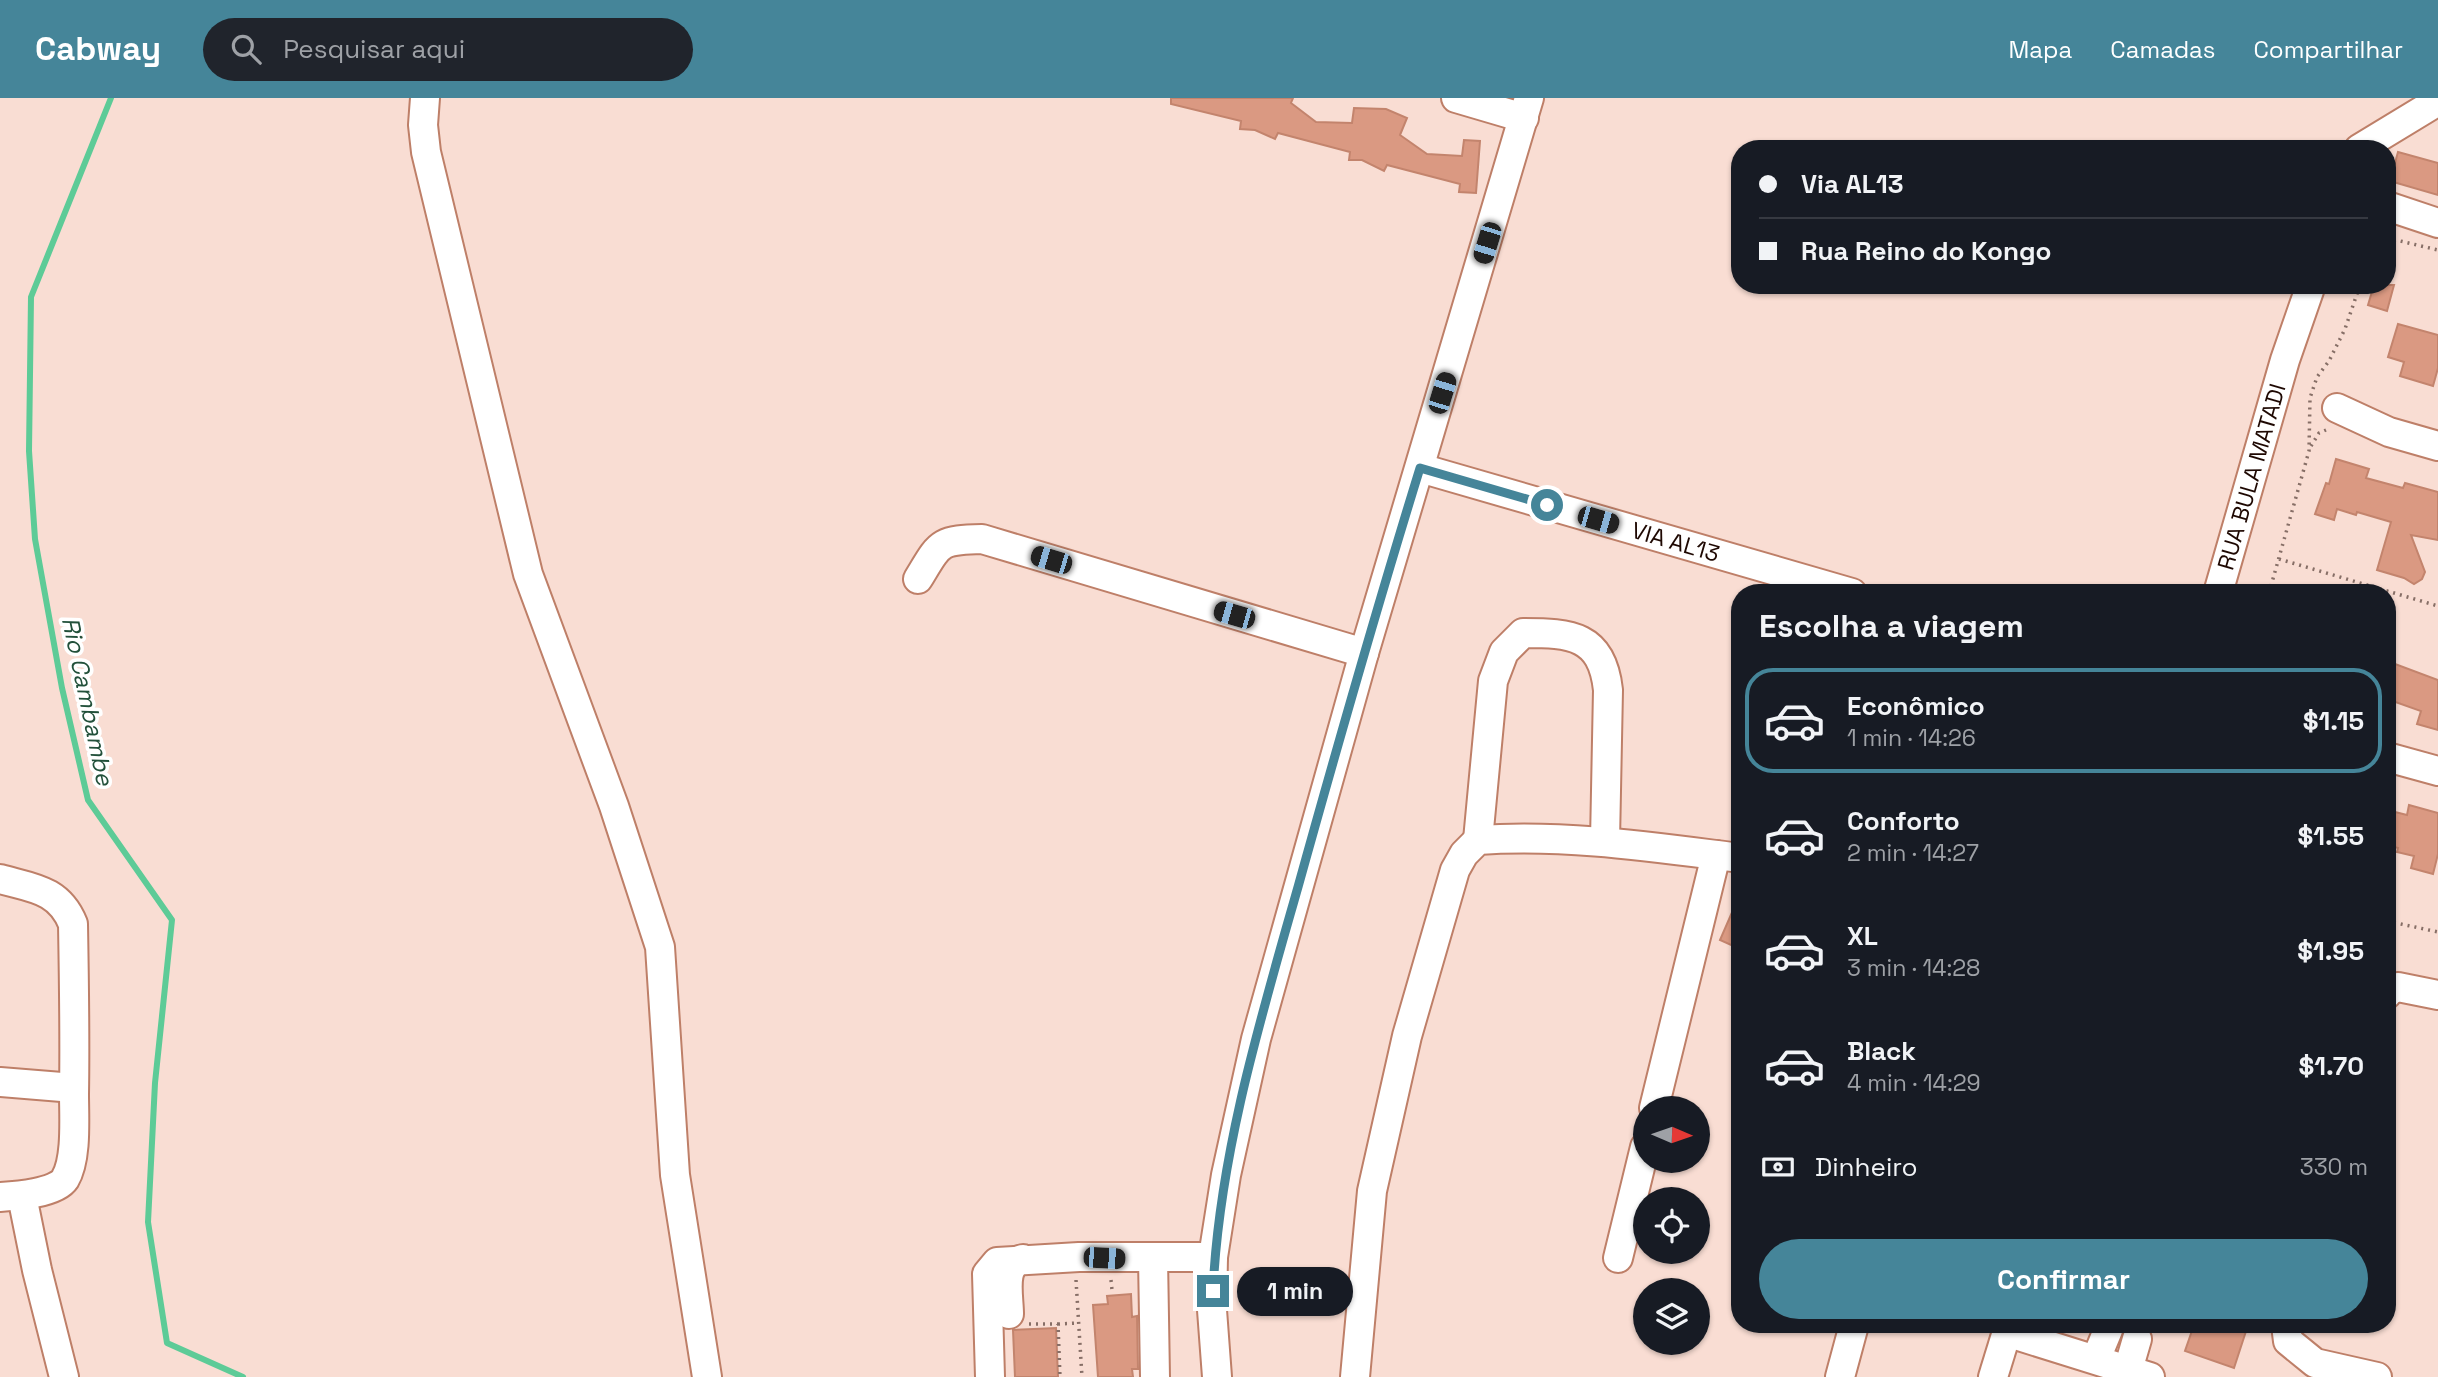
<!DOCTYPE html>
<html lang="pt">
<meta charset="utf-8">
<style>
:root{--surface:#171b24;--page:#20242c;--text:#f1f3f6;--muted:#9ea1a6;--line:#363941;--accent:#458599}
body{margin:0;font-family:"Space Grotesk",sans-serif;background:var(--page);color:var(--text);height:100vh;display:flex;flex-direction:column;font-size:26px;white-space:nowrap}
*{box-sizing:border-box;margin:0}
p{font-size:23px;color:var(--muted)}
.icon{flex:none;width:38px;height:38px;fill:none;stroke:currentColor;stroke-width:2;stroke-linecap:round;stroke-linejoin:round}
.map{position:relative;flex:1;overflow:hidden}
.drawer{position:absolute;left:1731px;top:486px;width:665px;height:749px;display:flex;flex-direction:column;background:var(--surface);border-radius:28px;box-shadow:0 2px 5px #0004}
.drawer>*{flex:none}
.banner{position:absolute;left:1731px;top:42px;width:665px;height:154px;border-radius:28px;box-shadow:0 2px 5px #0004;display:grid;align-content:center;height:154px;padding:0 28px;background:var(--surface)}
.needle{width:46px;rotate:92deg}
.tools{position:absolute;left:1633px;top:998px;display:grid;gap:14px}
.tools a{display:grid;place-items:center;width:77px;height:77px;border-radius:50%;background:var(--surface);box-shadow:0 2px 5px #0004;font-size:35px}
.end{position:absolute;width:32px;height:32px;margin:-16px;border:9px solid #458599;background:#fff;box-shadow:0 0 0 4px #fff}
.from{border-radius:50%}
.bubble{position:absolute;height:49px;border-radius:24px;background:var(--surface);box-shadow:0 2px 5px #0004;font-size:23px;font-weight:700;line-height:49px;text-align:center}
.car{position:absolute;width:21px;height:42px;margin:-21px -10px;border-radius:9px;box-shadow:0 0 5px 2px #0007;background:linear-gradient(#222 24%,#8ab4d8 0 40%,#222 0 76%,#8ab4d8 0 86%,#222 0)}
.banner b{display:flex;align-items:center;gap:24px;height:66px;font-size:26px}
.banner b+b{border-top:2px solid var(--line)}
.banner i{width:18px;height:18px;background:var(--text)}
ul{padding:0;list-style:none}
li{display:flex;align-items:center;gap:21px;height:105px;margin:0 14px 10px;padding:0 14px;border:4px solid transparent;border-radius:28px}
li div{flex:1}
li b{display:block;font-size:26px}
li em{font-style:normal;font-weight:700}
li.on{border-color:var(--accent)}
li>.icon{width:63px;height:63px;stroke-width:1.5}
h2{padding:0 28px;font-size:32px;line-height:84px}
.pay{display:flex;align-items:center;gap:18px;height:77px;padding:0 28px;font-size:26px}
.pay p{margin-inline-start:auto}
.button{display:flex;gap:14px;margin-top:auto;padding:14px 28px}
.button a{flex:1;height:80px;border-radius:42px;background:var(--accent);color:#fff;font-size:28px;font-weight:700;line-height:80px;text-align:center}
header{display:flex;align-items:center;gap:42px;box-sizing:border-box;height:98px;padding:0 35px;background:var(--accent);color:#fff}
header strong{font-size:33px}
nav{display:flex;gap:38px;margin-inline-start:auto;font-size:24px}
.search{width:490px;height:63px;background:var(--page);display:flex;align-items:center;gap:18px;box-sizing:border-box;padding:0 24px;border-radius:38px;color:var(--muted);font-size:26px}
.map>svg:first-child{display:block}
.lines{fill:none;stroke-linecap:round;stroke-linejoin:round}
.stream{stroke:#5dcb97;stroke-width:6}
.building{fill:#da9982;stroke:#c3846d;stroke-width:2}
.minor-casing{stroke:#be7f68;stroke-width:32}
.path{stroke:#866e66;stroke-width:3.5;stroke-dasharray:2 5;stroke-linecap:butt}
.minor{stroke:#fff;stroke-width:28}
.route{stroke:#458599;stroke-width:9}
.labels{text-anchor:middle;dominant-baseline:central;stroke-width:7;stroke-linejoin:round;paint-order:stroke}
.street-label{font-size:23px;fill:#1e0802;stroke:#fff}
.water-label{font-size:24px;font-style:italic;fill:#22503a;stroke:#fff}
</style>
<header>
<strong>Cabway</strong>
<div class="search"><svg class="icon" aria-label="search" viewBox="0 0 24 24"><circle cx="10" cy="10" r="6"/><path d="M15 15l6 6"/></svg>Pesquisar aqui</div>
<nav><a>Mapa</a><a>Camadas</a><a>Compartilhar</a></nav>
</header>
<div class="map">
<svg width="2438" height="1279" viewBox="0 0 2438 1279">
<rect width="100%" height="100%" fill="#f9ddd3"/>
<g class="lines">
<path class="stream" d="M111,0L31,199L29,353L35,441L62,590L88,702L172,822L155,985L148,1124L167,1245L243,1279"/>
</g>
<path class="building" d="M1171,0H1293L1291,5L1316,24L1352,25L1354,10L1386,11L1407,20L1400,37L1427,56L1462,58L1464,42L1480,43L1476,95L1459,94L1460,86L1387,67L1384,73L1362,62H1349L1350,54L1278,35L1275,41L1255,32L1240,31L1241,23L1171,6Z
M2398,54L2438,65V97L2390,83Z
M2374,187H2394L2387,213L2368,207Z
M2398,226L2438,237V270L2433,288L2400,278L2404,264L2388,259Z
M2336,361L2369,371L2366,380L2403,390L2405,385L2438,394V442L2411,437L2425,474L2422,481L2414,486L2404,480L2377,472L2391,424L2357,414L2356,417L2337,411L2334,422L2315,416L2326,385L2329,386Z
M2387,563L2438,582V632L2417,626L2421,613L2387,601Z
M2409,707L2438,715V756L2433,776L2411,770L2414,758L2397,754L2398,750L2387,747V729L2391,713L2407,717Z
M1740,796V851L1720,842Z
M1131,1196L1132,1219L1137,1218L1138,1271H1132L1133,1279H1098L1093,1207L1108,1206L1107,1198Z
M2194,1227H2248L2234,1270L2185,1253Z
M1056,1230L1058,1279H1015L1013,1232Z"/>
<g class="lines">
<defs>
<g id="minor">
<path d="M425,0L423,27L426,54L528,476L614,708L660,849L675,1077L707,1279"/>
<path d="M1456,0L1524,20"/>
<path d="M2359,51L2438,3"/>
<path d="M2387,108L2438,125"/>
<path d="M2337,310L2389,334L2438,348"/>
<path id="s1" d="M1420,370L1852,495"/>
<path d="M918,481C940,445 938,442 982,441L1364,555"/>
<path id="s2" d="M2218,495L2285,262L2311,187"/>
<path d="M2387,659L2438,673"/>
<path d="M1478,742L1493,583L1504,554L1523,535C1571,535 1602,537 1608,592L1605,743"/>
<path d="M0,781C32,790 59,791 73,826C74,883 75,939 74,996C74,1020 77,1061 65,1081C56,1095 16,1098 0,1099"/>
<path d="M2387,896L2389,893L2398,889L2438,897"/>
<path d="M0,984L74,990"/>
<path d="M1654,1010L1716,757"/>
<path d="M22,1098L37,1172L64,1279"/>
<path d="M1153,1160L1155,1279"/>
<path d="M1618,1160L1645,1049"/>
<path d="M1009,1216C1009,1198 1001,1166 1023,1161"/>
<path d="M2286,1227L2288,1243L2315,1265L2377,1279"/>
<path d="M2006,1234L2150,1279"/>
<path d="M2096,1261L2108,1232"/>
<path d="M2128,1272L2137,1241"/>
<path d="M990,1279L987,1176L997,1164L1079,1159H1213"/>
<path d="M1217,1279L1212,1212L1213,1159L1226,1077L1256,941L1364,555L1529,0"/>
<path d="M1355,1279L1372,1093L1407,938L1455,772L1464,756L1478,742C1566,736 1652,749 1740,760"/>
<path d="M1840,1279L1854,1227"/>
<path d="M1993,1279L2009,1227"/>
</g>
</defs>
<use href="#minor" class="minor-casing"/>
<path class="path" d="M2387,144L2396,142L2438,152
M2311,348L2319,335L2326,332
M2279,461L2438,508
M2269,495L2309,353L2310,300L2317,279L2329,263L2345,231L2360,187
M2387,823L2438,834
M1076,1182L1082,1279
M1111,1182L1112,1192
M1029,1226H1058L1060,1279
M1058,1226L1077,1225"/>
<use href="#minor" class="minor"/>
</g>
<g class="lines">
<path class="route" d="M1213,1193C1219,1057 1261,919 1298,789C1337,649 1377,509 1420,370L1547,407"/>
</g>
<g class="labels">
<g class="street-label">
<text stroke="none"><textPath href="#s2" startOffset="121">RUA BULA MATADI</textPath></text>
<text stroke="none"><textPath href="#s1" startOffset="266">VIA AL13</textPath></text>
</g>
<g class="water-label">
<text transform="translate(88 603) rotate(78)">Rio Cambambe</text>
</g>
</g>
</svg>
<div class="tools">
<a><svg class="needle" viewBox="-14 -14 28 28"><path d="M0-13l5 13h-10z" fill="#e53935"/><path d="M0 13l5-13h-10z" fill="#9ea1a6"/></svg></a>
<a><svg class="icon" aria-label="locate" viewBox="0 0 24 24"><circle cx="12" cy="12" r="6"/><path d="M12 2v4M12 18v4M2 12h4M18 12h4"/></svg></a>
<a><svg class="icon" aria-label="layers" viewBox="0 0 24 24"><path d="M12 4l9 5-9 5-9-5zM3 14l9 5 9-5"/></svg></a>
</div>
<i class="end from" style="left:1547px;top:407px"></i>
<i class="end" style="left:1213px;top:1193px"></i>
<div class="bubble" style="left:1237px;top:1169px;width:116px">1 min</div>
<i class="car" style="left:1487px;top:145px;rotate:197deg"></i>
<i class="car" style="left:1442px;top:295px;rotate:17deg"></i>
<i class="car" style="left:1598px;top:422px;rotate:106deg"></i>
<i class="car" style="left:1051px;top:462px;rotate:287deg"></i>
<i class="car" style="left:1234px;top:517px;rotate:286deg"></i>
<i class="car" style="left:1104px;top:1160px;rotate:93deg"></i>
<div class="banner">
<b><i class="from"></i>Via AL13</b>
<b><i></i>Rua Reino do Kongo</b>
</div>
<section class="drawer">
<h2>Escolha a viagem</h2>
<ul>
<li class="on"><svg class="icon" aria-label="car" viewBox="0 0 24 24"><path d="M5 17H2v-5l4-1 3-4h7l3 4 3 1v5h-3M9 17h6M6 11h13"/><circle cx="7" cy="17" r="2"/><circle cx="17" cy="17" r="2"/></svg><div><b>Econômico</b><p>1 min · 14:26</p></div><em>$1.15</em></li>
<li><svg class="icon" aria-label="car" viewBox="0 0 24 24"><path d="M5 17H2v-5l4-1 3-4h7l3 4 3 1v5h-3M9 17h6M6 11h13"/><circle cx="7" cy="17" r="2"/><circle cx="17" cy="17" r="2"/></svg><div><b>Conforto</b><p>2 min · 14:27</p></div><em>$1.55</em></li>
<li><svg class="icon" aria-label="car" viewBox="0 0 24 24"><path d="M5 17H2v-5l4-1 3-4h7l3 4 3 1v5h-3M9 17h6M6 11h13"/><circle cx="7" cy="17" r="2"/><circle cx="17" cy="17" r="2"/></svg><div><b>XL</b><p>3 min · 14:28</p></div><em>$1.95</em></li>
<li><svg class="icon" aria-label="car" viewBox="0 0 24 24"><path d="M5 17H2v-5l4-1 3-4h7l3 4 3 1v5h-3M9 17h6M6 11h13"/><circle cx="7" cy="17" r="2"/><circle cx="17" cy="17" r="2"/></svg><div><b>Black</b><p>4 min · 14:29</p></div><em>$1.70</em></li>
</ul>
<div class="pay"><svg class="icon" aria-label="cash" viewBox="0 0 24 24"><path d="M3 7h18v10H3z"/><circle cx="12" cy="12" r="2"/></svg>Dinheiro<p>330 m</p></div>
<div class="button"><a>Confirmar</a></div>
</section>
</div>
